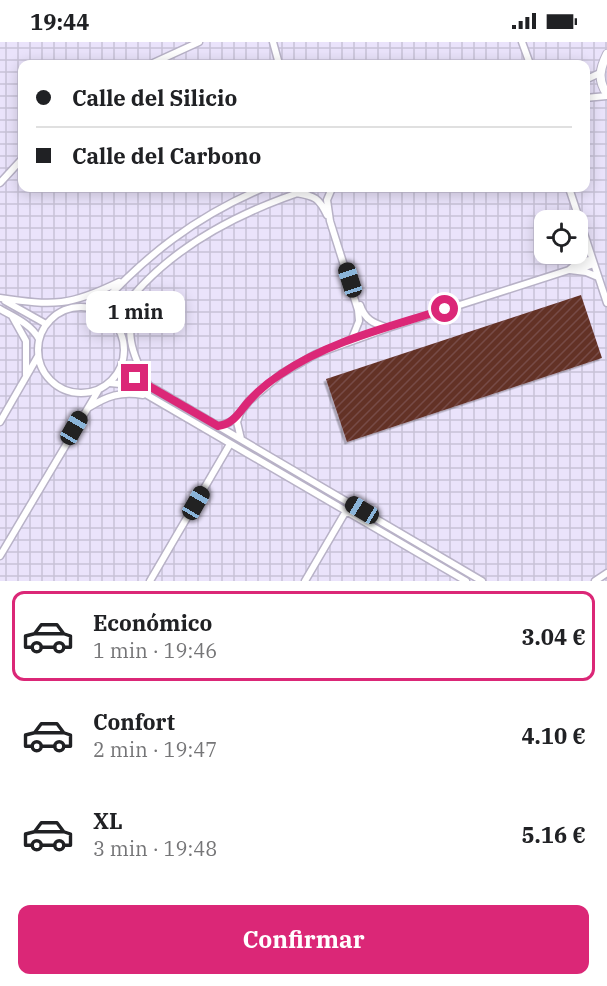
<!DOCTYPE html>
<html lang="es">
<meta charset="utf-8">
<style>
:root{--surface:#fff;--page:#f6f6f6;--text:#202124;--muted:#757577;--line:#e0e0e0;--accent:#db2777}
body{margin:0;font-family:"IBM Plex Serif",serif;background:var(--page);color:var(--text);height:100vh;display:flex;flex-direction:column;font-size:22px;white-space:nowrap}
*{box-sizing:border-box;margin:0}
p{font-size:20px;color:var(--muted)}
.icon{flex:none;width:33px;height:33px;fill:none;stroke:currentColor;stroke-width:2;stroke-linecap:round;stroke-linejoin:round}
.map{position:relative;height:539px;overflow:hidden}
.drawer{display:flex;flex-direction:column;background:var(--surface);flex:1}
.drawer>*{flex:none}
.banner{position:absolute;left:18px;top:18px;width:572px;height:132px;border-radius:12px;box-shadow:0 3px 15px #0003;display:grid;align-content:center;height:132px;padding:0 18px;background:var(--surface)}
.fabs{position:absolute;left:534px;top:168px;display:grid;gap:12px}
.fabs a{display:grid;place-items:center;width:54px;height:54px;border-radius:12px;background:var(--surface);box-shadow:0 3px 15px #0003;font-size:30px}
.end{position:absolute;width:27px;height:27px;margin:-14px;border:8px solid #db2777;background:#fff;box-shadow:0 0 0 3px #fff}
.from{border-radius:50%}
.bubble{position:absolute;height:42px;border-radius:12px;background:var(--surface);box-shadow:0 3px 15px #0003;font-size:20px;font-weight:700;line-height:42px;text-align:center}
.car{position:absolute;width:18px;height:36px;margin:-18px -9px;border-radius:8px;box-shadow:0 0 4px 2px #0007;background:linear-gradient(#222 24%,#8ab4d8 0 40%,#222 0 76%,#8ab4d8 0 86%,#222 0)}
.banner b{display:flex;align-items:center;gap:21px;height:57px;font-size:22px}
.banner b+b{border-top:2px solid var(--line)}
.banner i{width:15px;height:15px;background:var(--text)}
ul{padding:10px 0 0;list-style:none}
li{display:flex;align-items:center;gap:18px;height:90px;margin:0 12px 9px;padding:0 6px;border:3px solid transparent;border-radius:12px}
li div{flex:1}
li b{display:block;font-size:22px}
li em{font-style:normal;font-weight:700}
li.active{border-color:var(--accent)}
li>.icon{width:54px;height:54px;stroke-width:1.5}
.cta{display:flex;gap:12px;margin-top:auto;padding:12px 18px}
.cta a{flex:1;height:69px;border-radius:12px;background:var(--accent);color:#fff;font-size:24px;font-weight:700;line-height:69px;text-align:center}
.status{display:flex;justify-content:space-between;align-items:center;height:42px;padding:0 30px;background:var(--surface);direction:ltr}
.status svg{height:16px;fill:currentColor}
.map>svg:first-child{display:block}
.industrial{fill:url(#industrial-grid);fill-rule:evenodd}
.building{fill:url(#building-hatch);filter:url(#shadow)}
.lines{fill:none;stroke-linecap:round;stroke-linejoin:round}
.minor-casing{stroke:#b8b2c7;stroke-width:9}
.tertiary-casing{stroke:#b8b2c7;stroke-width:10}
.minor{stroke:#fff;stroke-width:6}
.tertiary{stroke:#fff;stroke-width:8}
.route{stroke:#db2777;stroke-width:8}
</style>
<div class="status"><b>19:44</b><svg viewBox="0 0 49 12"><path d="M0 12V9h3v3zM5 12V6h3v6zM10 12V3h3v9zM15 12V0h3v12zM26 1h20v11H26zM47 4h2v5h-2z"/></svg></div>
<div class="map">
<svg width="607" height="539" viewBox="0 0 607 539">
<defs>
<pattern id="industrial-grid" width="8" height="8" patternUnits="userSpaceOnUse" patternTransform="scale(1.5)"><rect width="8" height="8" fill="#eae3fb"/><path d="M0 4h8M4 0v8" fill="none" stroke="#c8c2d7"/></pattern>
<pattern id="building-hatch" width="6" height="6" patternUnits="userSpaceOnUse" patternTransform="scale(1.5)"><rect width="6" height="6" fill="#643028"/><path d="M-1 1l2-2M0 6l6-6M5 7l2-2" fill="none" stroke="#764c46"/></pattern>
<filter id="shadow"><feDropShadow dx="-2.5" dy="2.5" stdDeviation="0" flood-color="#0004"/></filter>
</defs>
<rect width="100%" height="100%" fill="#f4f0fe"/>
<path class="industrial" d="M0,0H607V539H0ZM22,22H585V146H22ZM544,178H578V212H544Z"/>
<path class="building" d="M581,253L602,316L347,400L326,337Z"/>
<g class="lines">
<defs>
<path id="minor" d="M273,0L279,22
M522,0L530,22
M151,22L199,0
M585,38L600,31
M585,56L607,54
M0,141L22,117
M332,146L327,158L330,179L358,268L359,279L351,299
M569,146L607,261
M296,151C315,154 319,156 327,173
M576,222L587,201
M570,228L586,230L598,235
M576,228L594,222
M138,252C123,289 131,311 149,344
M0,256C54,264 70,264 119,240
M5,259L46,282
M360,263C365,278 373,281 388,286
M38 308a43 43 0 1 1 86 0a43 43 0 1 1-86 0Z
M0,267C14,275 31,282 39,297
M97,267C146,213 195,175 263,146
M12,274L26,299V333
M114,279C159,210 237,170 313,146
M121,327L482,539
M110,341L130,343L466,539
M88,366C107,354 121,349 143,353
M0,380L38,314
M219,384L230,380L238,374
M241,397L237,380L240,371L249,359L281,332L316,312L388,286L569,228L576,222L592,217
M0,514L98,349
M150,539L230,402
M305,539L346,469
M595,539L607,531"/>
<path id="tertiary" d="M607,12C600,26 597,38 607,52"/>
</defs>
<use href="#minor" class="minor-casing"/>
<use href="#tertiary" class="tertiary-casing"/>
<use href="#minor" class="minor"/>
<use href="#tertiary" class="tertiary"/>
</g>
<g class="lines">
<path class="route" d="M135,336L218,384C234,382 239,370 249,359C258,349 270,339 281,332C329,299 390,285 445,267"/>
</g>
</svg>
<div class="fabs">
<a><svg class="icon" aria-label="locate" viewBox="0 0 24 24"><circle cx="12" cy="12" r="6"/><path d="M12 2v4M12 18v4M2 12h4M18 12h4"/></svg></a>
</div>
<i class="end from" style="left:445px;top:267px"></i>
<i class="end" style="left:135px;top:336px"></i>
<div class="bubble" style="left:86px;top:249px;width:99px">1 min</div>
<i class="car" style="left:350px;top:238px;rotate:342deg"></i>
<i class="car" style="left:74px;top:386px;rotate:30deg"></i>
<i class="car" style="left:196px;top:461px;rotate:30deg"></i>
<i class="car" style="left:362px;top:468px;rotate:301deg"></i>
<div class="banner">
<b><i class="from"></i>Calle del Silicio</b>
<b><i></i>Calle del Carbono</b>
</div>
</div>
<section class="drawer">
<ul>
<li class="active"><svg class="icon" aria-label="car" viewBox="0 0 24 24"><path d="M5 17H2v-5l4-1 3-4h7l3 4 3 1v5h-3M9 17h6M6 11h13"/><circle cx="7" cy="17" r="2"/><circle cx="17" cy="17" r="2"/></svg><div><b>Económico</b><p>1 min · 19:46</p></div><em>3.04 €</em></li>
<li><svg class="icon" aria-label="car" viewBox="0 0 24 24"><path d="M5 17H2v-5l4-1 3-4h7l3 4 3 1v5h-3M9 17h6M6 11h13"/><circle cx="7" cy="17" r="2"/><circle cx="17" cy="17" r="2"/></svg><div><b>Confort</b><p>2 min · 19:47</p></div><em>4.10 €</em></li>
<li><svg class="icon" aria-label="car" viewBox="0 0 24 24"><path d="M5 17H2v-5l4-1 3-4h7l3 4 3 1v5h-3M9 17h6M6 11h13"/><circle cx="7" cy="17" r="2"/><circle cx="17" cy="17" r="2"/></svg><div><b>XL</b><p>3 min · 19:48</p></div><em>5.16 €</em></li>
</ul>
<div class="cta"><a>Confirmar</a></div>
</section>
